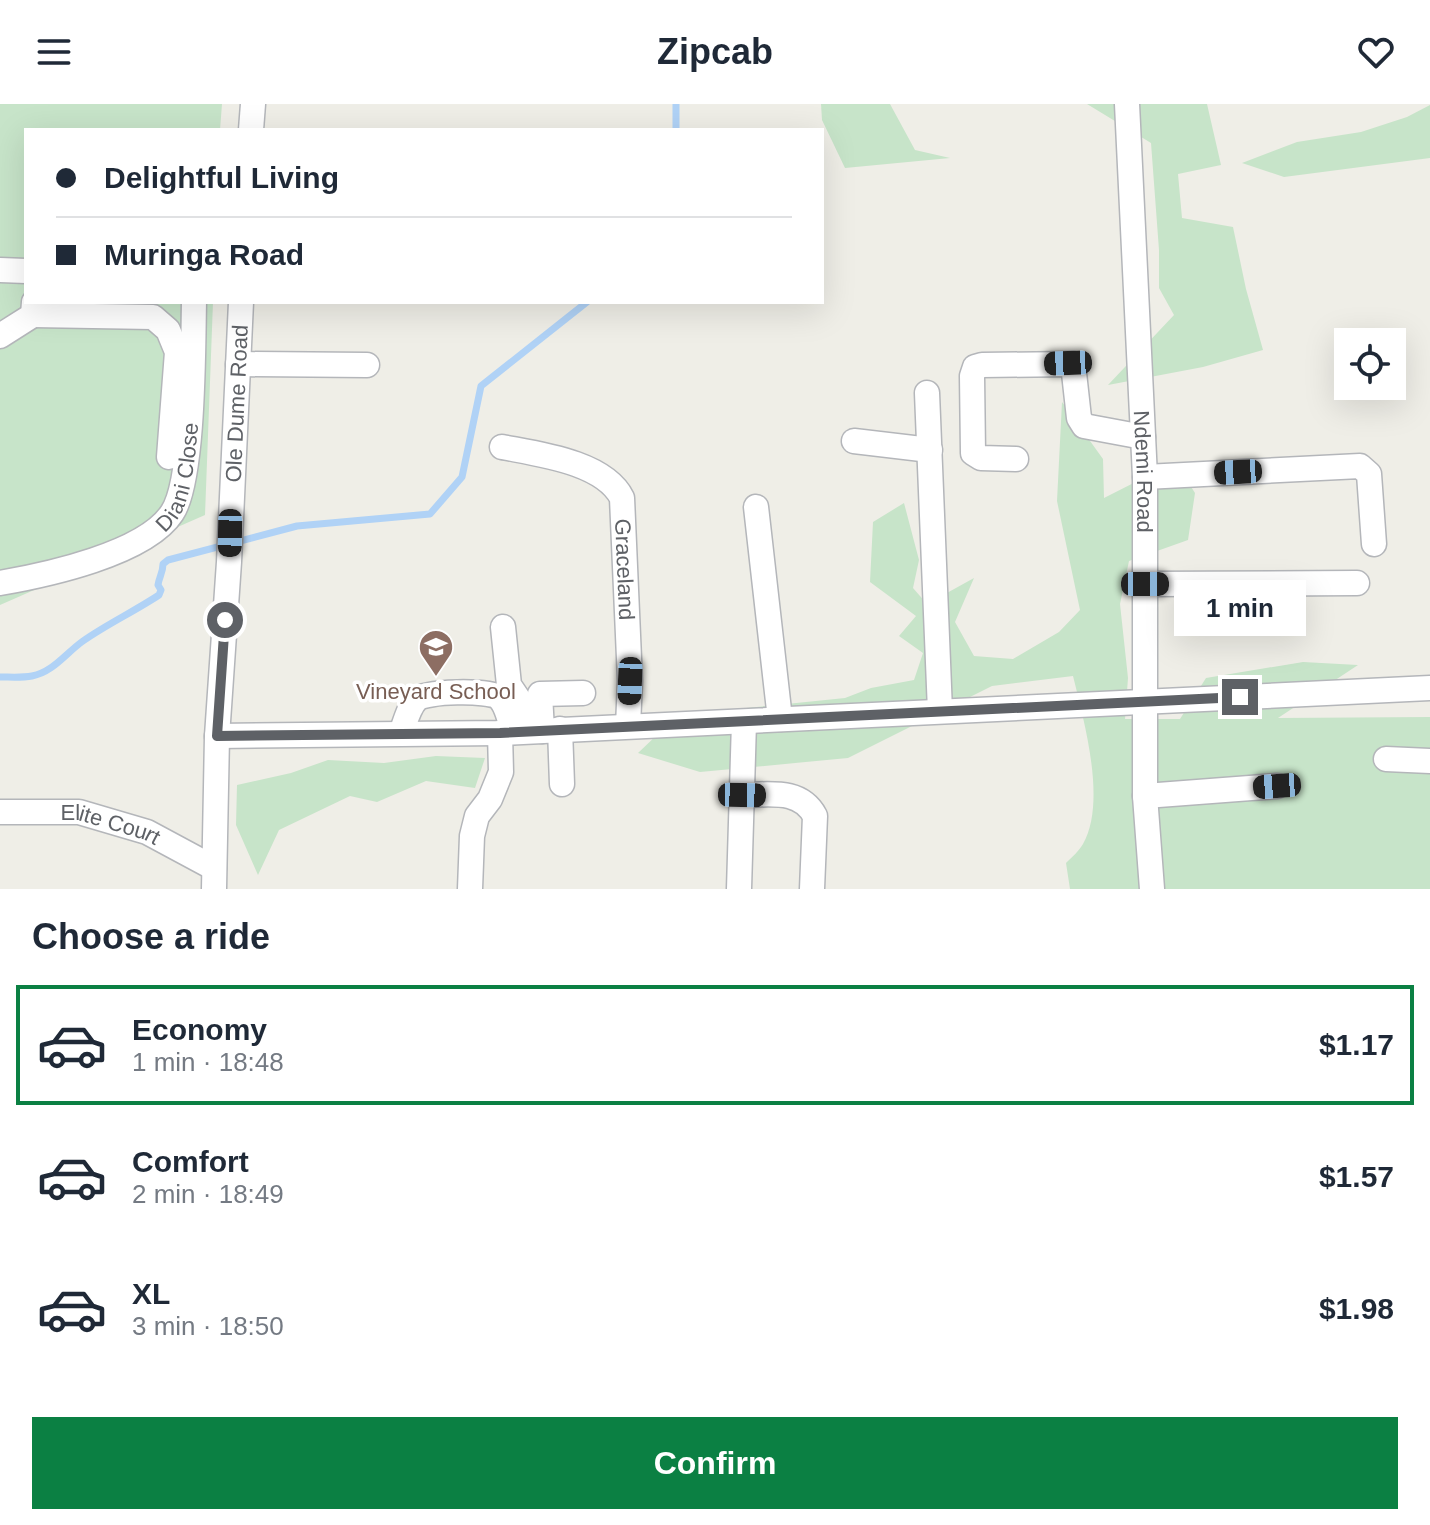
<!DOCTYPE html>
<meta charset="utf-8">
<style>
:root{--surface:#fff;--page:#f2f2f3;--text:#1f2937;--muted:#747a83;--line:#e0e1e3;--accent:#0b8043}
body{margin:0;font-family:Helvetica,sans-serif;background:var(--page);color:var(--text);height:100vh;display:flex;flex-direction:column;font-size:30px;white-space:nowrap}
*{box-sizing:border-box;margin:0}
p{font-size:26px;color:var(--muted)}
.icon{flex:none;width:44px;height:44px;fill:none;stroke:currentColor;stroke-width:2;stroke-linecap:round;stroke-linejoin:round}
.map{position:relative;height:785px;overflow:hidden}
.panel{display:flex;flex-direction:column;background:var(--surface);flex:1}
.panel>*{flex:none}
.guide{position:absolute;left:24px;top:24px;width:800px;height:176px;border-radius:0px;box-shadow:0 8px 32px #0002;display:grid;align-content:center;height:176px;padding:0 32px;background:var(--surface)}
.buttons{position:absolute;left:1334px;top:224px;display:grid;gap:16px}
.buttons a{display:grid;place-items:center;width:72px;height:72px;border-radius:0px;background:var(--surface);box-shadow:0 8px 32px #0002;font-size:40px}
.end{position:absolute;width:36px;height:36px;margin:-18px;border:10px solid #5e6166;background:#fff;box-shadow:0 0 0 4px #fff}
.from{border-radius:50%}
.bubble{position:absolute;height:56px;border-radius:0px;background:var(--surface);box-shadow:0 8px 32px #0002;font-size:26px;font-weight:800;line-height:56px;text-align:center}
.car{position:absolute;width:24px;height:48px;margin:-24px -12px;border-radius:10px;box-shadow:0 0 6px 2px #0007;background:linear-gradient(#222 24%,#8ab4d8 0 40%,#222 0 76%,#8ab4d8 0 86%,#222 0)}
.guide b{display:flex;align-items:center;gap:28px;height:76px;font-size:30px}
.guide b+b{border-top:2px solid var(--line)}
.guide i{width:20px;height:20px;background:var(--text)}
ul{padding:0;list-style:none}
li{display:flex;align-items:center;gap:24px;height:120px;margin:0 16px 12px;padding:0 16px;border:4px solid transparent;border-radius:0px}
li div{flex:1}
li b{display:block;font-size:30px}
li em{font-style:normal;font-weight:800}
li.current{border-color:var(--accent)}
li>.icon{width:72px;height:72px;stroke-width:1.5}
h2{padding:0 32px;font-size:36px;line-height:96px}
.primary-button{display:flex;gap:16px;margin-top:auto;padding:16px 32px}
.primary-button a{flex:1;height:92px;border-radius:0px;background:var(--accent);color:#fff;font-size:32px;font-weight:800;line-height:92px;text-align:center}
header{display:flex;justify-content:space-between;align-items:center;height:104px;padding:0 32px;background:var(--surface);font-size:36px;font-weight:800}
.map>svg:first-child{display:block}
.green{fill:#c7e4c9}
.lines{fill:none;stroke-linecap:round;stroke-linejoin:round}
.stream{stroke:#b0d2f6;stroke-width:7}
.minor-casing{stroke:#b4b6ba;stroke-width:27}
.minor{stroke:#fff;stroke-width:24}
.route{stroke:#5e6166;stroke-width:10}
.labels{text-anchor:middle;dominant-baseline:central;stroke-width:7;stroke-linejoin:round;paint-order:stroke}
.street-label{font-size:22px;fill:#5e6166;stroke:#fff}
.education-label{font-size:22px;fill:#785e54;stroke:#fff}
</style>
<header><svg class="icon" aria-label="menu" viewBox="0 0 24 24"><path d="M4 6h16M4 12h16M4 18h16"/></svg>Zipcab<svg class="icon" aria-label="heart" viewBox="0 0 24 24"><path d="M12 20l-8-8c-3-5 5-10 8-4 3-6 11-1 8 4z"/></svg></header>
<div class="map">
<svg width="1430" height="785" viewBox="0 0 1430 785">
<rect width="100%" height="100%" fill="#efeee7"/>
<path class="green" d="M0,0H222L220,26H26V198H213L205,411L0,501Z
M821,0H890L915,46L950,54L845,64L822,16Z
M1087,0H1207L1221,61L1178,70L1182,114L1233,123L1246,185L1263,246L1203,263L1108,281L1174,211L1159,184V146L1151,39Z
M1430,1V54L1284,73L1242,59L1297,38L1361,28L1407,13Z
M1062,298L1103,355L1104,394L1175,358L1195,389L1188,436L1129,457L1120,500L1128,574L1125,615H1180L1206,574L1303,558L1358,561L1278,614L1430,613V785H1070L1066,759C1072,753 1079,747 1083,740C1107,698 1084,617 1073,572L992,582L848,654L700,668L638,649L678,611L845,594L871,584L914,576L923,549L899,532L916,512L870,478L873,418L904,399L919,456L913,484L927,500L974,474L955,518L974,552L1013,555L1059,528L1080,506L1057,397Z
M436,652L485,654L475,684L426,677L377,698L350,692L279,726L258,771L236,721L237,681L291,669L328,656L384,659Z"/>
<g class="lines">
<path class="stream" d="M676,0V26
M0,573C10,573 22,574 32,572C53,568 66,549 83,537C107,520 135,507 159,491L161,486L158,481C159,473 163,469 163,460L168,456L297,422L430,410L462,373L481,282L587,198"/>
<defs>
<g id="minor">
<path id="s1" d="M1127,0L1145,373V692L1152,785"/>
<path d="M251,26L253,0"/>
<path d="M0,166L26,167"/>
<path d="M33,211L153,213L168,226L177,248L169,353"/>
<path d="M0,232L33,211L34,198"/>
<path d="M238,260L367,261"/>
<path d="M927,289L940,607"/>
<path d="M854,337L930,346"/>
<path id="s2" d="M502,343C538,350 604,358 622,394L630,577L628,622"/>
<path d="M1016,355L981,354L973,349L972,272L975,263L982,261L1073,260L1079,314L1084,322L1143,333"/>
<path d="M1145,373L1360,362L1369,370L1374,440"/>
<path d="M756,403L780,615"/>
<path id="s3" d="M0,479C46,471 145,450 172,409C194,377 193,241 194,198"/>
<path d="M1145,480L1357,479"/>
<path d="M503,523L509,581L526,606L529,627"/>
<path d="M560,625L562,680"/>
<path d="M542,627L540,590L583,589"/>
<path d="M401,629C405,619 409,602 417,595C426,587 488,586 498,593C507,600 510,618 513,628"/>
<path d="M217,632L500,629L1430,584"/>
<path d="M1386,655L1430,657"/>
<path d="M742,691C769,691 800,684 815,712L812,785"/>
<path d="M1145,692L1277,682"/>
<path id="s4" d="M0,708H79L147,728L214,764"/>
<path id="s5" d="M214,785L217,632L229,458L241,198"/>
<path d="M470,785L472,732L477,712L490,695L501,668L500,629"/>
<path d="M739,785L744,618"/>
</g>
</defs>
<use href="#minor" class="minor-casing"/>
<use href="#minor" class="minor"/>
</g>
<g class="lines">
<path class="route" d="M225,516L217,632L500,629L1240,593"/>
</g>
<defs>
<symbol id="school-pin" viewBox="-11 -11 22 30"><path d="M0 17L-7.5 6A9.5 9.5 0 1 1 7.5 6Z" fill="#8d6e63" stroke="#fff"/><path d="M0-5L7-2L0 1L-7-2ZM-4 1L0 2.5L4 1V4Q0 6-4 4Z" fill="#fff"/></symbol>
</defs>
<g fill-rule="evenodd">
<use href="#school-pin" x="416" y="523" width="40" height="54"/>
</g>
<g class="labels">
<g class="street-label">
<text stroke="none"><textPath href="#s5" startOffset="486">Ole Dume Road</textPath></text>
<text stroke="none"><textPath href="#s1" startOffset="368">Ndemi Road</textPath></text>
<text stroke="none"><textPath href="#s3" startOffset="226">Diani Close</textPath></text>
<text stroke="none"><textPath href="#s2" startOffset="206">Graceland</textPath></text>
<text stroke="none"><textPath href="#s4" startOffset="112">Elite Court</textPath></text>
</g>
<g class="education-label">
<text x="436" y="587">Vineyard School</text>
</g>
</g>
</svg>
<div class="buttons">
<a><svg class="icon" aria-label="locate" viewBox="0 0 24 24"><circle cx="12" cy="12" r="6"/><path d="M12 2v4M12 18v4M2 12h4M18 12h4"/></svg></a>
</div>
<i class="end from" style="left:225px;top:516px"></i>
<i class="end" style="left:1240px;top:593px"></i>
<div class="bubble" style="left:1174px;top:476px;width:132px">1 min</div>
<i class="car" style="left:1068px;top:259px;rotate:268deg"></i>
<i class="car" style="left:1238px;top:368px;rotate:267deg"></i>
<i class="car" style="left:230px;top:429px;rotate:181deg"></i>
<i class="car" style="left:1145px;top:480px;rotate:90deg"></i>
<i class="car" style="left:630px;top:577px;rotate:182deg"></i>
<i class="car" style="left:1277px;top:682px;rotate:266deg"></i>
<i class="car" style="left:742px;top:691px;rotate:91deg"></i>
<div class="guide">
<b><i class="from"></i>Delightful Living</b>
<b><i></i>Muringa Road</b>
</div>
</div>
<section class="panel">
<h2>Choose a ride</h2>
<ul>
<li class="current"><svg class="icon" aria-label="car" viewBox="0 0 24 24"><path d="M5 17H2v-5l4-1 3-4h7l3 4 3 1v5h-3M9 17h6M6 11h13"/><circle cx="7" cy="17" r="2"/><circle cx="17" cy="17" r="2"/></svg><div><b>Economy</b><p>1 min · 18:48</p></div><em>$1.17</em></li>
<li><svg class="icon" aria-label="car" viewBox="0 0 24 24"><path d="M5 17H2v-5l4-1 3-4h7l3 4 3 1v5h-3M9 17h6M6 11h13"/><circle cx="7" cy="17" r="2"/><circle cx="17" cy="17" r="2"/></svg><div><b>Comfort</b><p>2 min · 18:49</p></div><em>$1.57</em></li>
<li><svg class="icon" aria-label="car" viewBox="0 0 24 24"><path d="M5 17H2v-5l4-1 3-4h7l3 4 3 1v5h-3M9 17h6M6 11h13"/><circle cx="7" cy="17" r="2"/><circle cx="17" cy="17" r="2"/></svg><div><b>XL</b><p>3 min · 18:50</p></div><em>$1.98</em></li>
</ul>
<div class="primary-button"><a>Confirm</a></div>
</section>
